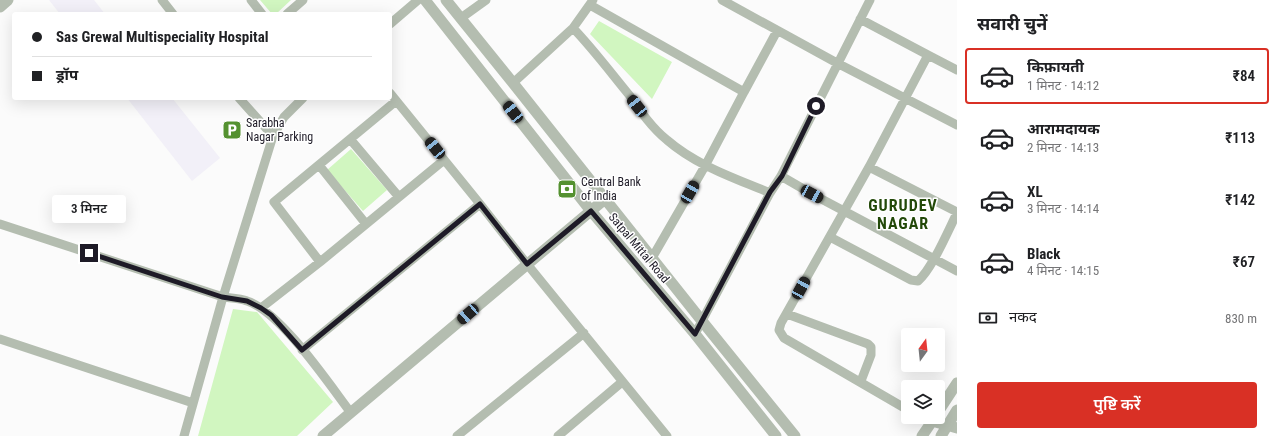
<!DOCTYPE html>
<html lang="hi">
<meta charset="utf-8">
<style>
:root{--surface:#fff;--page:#f2f2f2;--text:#202124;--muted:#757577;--line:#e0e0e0;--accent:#d93025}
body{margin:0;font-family:"Roboto Condensed","Noto Sans Devanagari",sans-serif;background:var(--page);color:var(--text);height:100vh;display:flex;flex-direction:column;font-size:15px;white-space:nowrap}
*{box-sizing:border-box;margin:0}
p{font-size:13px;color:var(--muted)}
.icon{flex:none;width:22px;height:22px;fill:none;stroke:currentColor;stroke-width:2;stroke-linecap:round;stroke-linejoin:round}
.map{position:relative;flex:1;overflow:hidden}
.panel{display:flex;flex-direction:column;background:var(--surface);width:320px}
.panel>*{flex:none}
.banner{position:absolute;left:12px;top:12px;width:380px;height:88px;border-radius:4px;box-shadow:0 4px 16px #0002;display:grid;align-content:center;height:88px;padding:0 20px;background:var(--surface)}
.needle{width:26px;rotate:15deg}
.tools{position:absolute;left:901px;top:328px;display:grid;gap:8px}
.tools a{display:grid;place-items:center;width:44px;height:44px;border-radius:4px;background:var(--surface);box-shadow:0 4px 16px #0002;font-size:20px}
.end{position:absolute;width:18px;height:18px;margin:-9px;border:5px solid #1e1b27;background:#fff;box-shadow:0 0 0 2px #fff}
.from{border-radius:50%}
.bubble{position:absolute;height:28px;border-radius:4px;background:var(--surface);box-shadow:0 4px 16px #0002;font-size:13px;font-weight:600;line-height:28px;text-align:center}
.car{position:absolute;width:12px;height:24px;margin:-12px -6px;border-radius:5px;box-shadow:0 0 3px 1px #0007;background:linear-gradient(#222 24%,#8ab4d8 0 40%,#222 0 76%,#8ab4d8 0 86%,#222 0)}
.banner b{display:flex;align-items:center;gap:14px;height:38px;font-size:15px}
.banner b+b{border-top:1px solid var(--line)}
.banner i{width:10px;height:10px;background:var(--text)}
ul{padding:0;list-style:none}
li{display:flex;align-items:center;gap:12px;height:56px;margin:0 8px 6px;padding:0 12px;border:2px solid transparent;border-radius:4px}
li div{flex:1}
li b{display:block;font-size:15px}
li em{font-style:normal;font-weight:600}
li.selected{border-color:var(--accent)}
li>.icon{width:36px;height:36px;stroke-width:1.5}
h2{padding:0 20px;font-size:18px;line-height:48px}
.pay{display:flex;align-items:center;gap:10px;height:44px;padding:0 20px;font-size:15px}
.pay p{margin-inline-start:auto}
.button{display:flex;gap:8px;margin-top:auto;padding:8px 20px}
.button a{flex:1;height:46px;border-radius:4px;background:var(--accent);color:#fff;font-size:16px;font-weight:600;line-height:46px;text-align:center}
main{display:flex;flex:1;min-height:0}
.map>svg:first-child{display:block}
.built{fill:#f2f0f8}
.green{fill:#d1f6c0}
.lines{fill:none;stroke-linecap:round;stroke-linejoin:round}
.minor{stroke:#b4bdb0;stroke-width:9}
.tertiary{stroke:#b4bdb0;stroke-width:11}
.route{stroke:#1e1b27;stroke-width:5}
.labels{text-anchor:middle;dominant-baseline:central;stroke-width:3;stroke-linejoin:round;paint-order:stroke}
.poi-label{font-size:12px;fill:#1e1b27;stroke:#fff;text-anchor:start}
.street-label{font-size:12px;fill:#1e1b27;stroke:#fff}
.district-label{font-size:16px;font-weight:bold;letter-spacing:1px;fill:#234909;stroke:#fff}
</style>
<main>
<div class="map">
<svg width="957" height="436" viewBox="0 0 957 436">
<rect width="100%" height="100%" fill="#fbfbfb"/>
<path class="built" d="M49,0H94L105,14H60Z
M127,98H172L220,158L192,181Z"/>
<path class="green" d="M260,0H291L276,14H272Z
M599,21L672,62L652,99L590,34Z
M351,149L387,190L363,211L327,170Z
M233,309L257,312L333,402L297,436H198Z"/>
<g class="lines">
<path class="minor" d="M162,0L173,14
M251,0L262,14
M722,0L837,63L957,125
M590,5L744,92L705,166L652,258
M287,14L303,0
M461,18L486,0
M860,19L928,55L869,167L781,323L779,330L784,338L908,410
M390,24L418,0
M573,28C594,50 611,73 630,96C641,112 652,128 667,140C697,166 735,178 770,193
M928,55L957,70
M513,83L573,28L593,0
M744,92L777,31
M390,93L480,204L527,264L667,436
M239,98L273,136
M396,101L274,202L320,262L444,160
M350,139L399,197
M319,165L366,224
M869,167L957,212
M781,176L812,194L957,271
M0,224L223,297C230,298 240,298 247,301C280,311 329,384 351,413
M830,237L911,280L918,281C932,269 948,231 957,213
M261,308L320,262
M787,314L868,344L871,347V355L861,381
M695,334L770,193L781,176L870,0
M0,339L193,403
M302,350L480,204
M922,417L932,421
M184,436L223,297L273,136L284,117L303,98
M457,436L584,333
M558,436L622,382"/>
<path class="tertiary" d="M425,0L591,211L695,334L776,436
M446,0L513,83L702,321L795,436
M0,7L8,0
M938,412L957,383
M932,421L957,428
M323,436L605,199
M922,436L935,417
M941,436L957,410"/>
</g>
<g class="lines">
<path class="route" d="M89,253L222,297L247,301L261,308L271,315L302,350L480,204L527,264L591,211L695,334L770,192L782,176L816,106"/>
</g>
<defs>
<symbol id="parking-square" viewBox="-11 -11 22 22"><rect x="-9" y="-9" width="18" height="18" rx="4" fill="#549130" stroke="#fff"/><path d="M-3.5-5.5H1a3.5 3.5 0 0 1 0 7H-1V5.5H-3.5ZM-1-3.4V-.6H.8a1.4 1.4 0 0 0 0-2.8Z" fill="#fff"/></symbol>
<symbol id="bank-square" viewBox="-11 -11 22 22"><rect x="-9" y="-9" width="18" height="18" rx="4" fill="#549130" stroke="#fff"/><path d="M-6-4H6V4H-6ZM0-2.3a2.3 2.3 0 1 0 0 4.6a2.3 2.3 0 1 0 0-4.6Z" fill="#fff"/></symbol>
</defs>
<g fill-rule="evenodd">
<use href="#parking-square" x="221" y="119" width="22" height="22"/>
<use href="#bank-square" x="556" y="178" width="22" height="22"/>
</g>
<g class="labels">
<g class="poi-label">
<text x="246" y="123">Sarabha<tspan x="246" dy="14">Nagar Parking</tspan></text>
<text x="581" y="182">Central Bank<tspan x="581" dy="14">of India</tspan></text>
</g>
<g class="street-label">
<text transform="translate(639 248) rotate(50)">Satpal Mittal Road</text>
</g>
<g class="district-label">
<text x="903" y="205">GURUDEV<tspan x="903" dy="18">NAGAR</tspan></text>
</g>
</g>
</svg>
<div class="tools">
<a><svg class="needle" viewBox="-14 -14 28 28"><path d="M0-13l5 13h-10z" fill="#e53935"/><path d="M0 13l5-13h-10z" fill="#757577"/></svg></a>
<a><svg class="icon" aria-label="layers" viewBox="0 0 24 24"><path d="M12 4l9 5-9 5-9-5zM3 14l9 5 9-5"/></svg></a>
</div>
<i class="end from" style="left:816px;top:106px"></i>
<i class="end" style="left:89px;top:253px"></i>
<div class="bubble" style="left:52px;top:195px;width:74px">3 मिनट</div>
<i class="car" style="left:637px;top:106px;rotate:322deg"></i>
<i class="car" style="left:513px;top:112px;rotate:322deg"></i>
<i class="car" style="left:435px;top:148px;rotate:321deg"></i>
<i class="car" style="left:690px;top:192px;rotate:30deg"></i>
<i class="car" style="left:812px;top:194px;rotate:118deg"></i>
<i class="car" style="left:801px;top:288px;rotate:29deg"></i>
<i class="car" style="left:468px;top:314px;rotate:229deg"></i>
<div class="banner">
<b><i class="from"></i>Sas Grewal Multispeciality Hospital</b>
<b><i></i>ड्रॉप</b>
</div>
</div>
<section class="panel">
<h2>सवारी चुनें</h2>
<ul>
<li class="selected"><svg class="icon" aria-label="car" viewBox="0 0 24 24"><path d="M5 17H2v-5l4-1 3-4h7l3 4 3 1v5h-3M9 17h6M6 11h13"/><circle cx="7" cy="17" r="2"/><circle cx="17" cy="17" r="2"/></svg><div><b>किफ़ायती</b><p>1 मिनट · 14:12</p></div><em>₹84</em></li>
<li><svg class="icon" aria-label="car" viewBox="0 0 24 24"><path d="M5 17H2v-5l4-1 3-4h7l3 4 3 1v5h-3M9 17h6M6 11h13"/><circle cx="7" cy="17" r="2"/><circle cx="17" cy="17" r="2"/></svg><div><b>आरामदायक</b><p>2 मिनट · 14:13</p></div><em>₹113</em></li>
<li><svg class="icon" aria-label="car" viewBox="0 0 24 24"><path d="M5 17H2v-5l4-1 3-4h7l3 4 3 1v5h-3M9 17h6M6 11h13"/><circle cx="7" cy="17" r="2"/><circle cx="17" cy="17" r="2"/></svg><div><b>XL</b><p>3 मिनट · 14:14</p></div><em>₹142</em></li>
<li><svg class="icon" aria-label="car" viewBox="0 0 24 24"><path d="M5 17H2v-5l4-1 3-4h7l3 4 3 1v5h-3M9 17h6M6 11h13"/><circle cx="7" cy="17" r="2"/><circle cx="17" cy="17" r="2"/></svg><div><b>Black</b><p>4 मिनट · 14:15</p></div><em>₹67</em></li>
</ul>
<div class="pay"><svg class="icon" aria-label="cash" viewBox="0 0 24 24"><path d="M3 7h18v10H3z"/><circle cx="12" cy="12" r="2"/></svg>नकद<p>830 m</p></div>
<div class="button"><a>पुष्टि करें</a></div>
</section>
</main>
